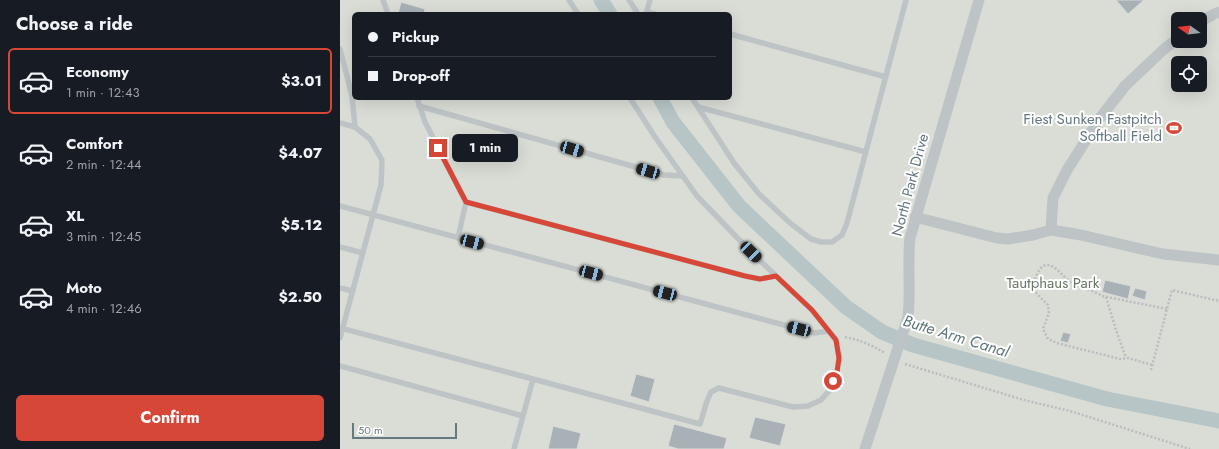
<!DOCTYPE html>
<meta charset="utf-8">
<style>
:root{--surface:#171b24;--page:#242831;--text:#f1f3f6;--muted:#9ea1a6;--line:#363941;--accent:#d74738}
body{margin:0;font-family:Jost,sans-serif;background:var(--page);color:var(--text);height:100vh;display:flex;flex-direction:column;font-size:15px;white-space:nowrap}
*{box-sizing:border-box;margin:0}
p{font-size:13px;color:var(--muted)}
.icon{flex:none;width:22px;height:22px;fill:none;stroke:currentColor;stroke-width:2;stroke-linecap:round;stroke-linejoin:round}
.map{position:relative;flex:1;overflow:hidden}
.details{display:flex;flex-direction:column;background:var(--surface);width:340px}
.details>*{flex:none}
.hud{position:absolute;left:12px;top:12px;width:380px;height:88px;border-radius:6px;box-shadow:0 4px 16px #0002;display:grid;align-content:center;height:88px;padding:0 16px;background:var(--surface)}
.needle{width:26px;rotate:284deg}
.fabs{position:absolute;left:831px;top:12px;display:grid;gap:8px}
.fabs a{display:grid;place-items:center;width:36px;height:36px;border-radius:6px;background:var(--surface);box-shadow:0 4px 16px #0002;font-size:20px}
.scale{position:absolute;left:12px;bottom:10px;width:105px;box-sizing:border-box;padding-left:4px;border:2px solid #667880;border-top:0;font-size:11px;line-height:14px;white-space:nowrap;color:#667880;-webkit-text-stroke:3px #fff;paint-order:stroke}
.end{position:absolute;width:18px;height:18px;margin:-9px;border:5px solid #d74738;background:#fff;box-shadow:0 0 0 2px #fff}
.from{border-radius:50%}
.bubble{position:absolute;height:28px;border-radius:6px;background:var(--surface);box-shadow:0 4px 16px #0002;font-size:13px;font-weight:700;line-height:28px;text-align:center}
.car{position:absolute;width:12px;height:24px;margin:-12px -6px;border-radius:5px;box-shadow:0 0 3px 1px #0007;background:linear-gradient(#222 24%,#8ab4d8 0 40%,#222 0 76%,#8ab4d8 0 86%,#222 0)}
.hud b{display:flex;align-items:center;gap:14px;height:38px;font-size:15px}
.hud b+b{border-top:1px solid var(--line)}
.hud i{width:10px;height:10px;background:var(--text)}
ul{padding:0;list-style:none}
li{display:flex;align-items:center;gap:12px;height:66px;margin:0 8px 6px;padding:0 8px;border:2px solid transparent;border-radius:6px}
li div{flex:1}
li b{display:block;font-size:15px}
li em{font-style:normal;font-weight:700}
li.on{border-color:var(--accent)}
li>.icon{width:36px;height:36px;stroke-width:1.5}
h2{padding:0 16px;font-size:18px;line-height:48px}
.button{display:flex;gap:8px;margin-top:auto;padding:8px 16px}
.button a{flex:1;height:46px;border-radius:6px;background:var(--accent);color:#fff;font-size:16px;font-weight:700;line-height:46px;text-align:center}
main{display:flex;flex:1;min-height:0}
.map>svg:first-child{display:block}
.green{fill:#daddd6;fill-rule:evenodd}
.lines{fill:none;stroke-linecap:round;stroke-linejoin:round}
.canal{stroke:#b7c5c7;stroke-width:15}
.building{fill:#a8b1b6;stroke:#dbdad9}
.path{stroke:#b9bdbf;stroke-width:2.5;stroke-dasharray:2 2;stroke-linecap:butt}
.lane{stroke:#bec4c6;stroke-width:5.5}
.street{stroke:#bec4c6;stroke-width:11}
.route{stroke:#d74738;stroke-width:5}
.labels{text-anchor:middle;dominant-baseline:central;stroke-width:4;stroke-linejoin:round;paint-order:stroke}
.poi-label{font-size:15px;fill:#667880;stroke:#fff;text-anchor:end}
.street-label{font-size:15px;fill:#667880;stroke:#fff}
.park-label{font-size:15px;fill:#6b7865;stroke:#fff}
.water-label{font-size:16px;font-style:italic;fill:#607679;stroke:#fff}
</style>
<main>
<section class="details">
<h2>Choose a ride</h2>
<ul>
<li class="on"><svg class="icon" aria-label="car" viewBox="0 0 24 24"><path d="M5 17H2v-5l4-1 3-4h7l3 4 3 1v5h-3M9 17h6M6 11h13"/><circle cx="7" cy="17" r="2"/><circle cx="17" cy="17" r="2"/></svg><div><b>Economy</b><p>1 min · 12:43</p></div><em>$3.01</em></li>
<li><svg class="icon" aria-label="car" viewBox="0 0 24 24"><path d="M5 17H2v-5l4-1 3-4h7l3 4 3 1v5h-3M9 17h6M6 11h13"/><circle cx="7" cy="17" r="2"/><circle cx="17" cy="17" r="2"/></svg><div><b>Comfort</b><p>2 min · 12:44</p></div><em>$4.07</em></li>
<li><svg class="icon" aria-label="car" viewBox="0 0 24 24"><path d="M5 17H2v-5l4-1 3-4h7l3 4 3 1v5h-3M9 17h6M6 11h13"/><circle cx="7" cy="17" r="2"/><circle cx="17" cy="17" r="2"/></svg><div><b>XL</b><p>3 min · 12:45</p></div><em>$5.12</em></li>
<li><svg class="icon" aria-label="car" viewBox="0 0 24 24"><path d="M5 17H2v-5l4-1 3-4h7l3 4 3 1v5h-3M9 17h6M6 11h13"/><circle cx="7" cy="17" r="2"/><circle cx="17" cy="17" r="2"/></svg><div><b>Moto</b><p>4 min · 12:46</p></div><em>$2.50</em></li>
</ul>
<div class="button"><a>Confirm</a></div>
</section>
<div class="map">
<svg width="879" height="449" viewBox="0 0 879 449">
<rect width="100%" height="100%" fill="#f9f9f7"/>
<path class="green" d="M0,0H879V449H0ZM14,14H390V98H14ZM838,19H860V41H838ZM838,63H860V85H838Z"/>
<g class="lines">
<path class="canal" d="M261,0L270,14
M320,98L333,122L399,206L506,307L542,332L573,345L767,399L879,421"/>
</g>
<path class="building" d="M776,0H804L788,14Z
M61,2L85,9L84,14H58Z
M765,280L791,286L788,299L762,292Z
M795,288L807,291L805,300L792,296Z
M723,332L731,334L728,343L720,341Z
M296,374L315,379L309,402L290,396Z
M415,417L446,424L440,446L409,438Z
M334,424L387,438L384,449H338L328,446Z
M213,426L241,433L237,449H208Z"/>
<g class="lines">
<path class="path" d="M766,297L777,333L786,358
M505,337C520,340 532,345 545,353
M565,364L684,400L730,411L850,449
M812,365L788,358L780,359L717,343L708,339L703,329L709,313L708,305L697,294L693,288C694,281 696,274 701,268C711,257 724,279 733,284C743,289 753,290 762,296L827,309
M811,370L832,290L879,301"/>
<path class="lane" d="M43,0L48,14
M229,0L238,14
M289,0L298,14
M307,12L315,14
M306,14L310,0
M390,34L546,77
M0,49L12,96L15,127
M77,98L85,122L126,202L118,238
M352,98L394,163L419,194L450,223L471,239L481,242H492L502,235L507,223L566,0
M79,106L324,175L343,176
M358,107L526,152
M0,123L15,127L30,139L42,160L41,185L0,338
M126,202L405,276L420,279L436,276
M0,206L474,333L489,331
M0,247L23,253
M0,288L13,291
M0,328L193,379L174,449
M0,366L183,416
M193,379L360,424L367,401L371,392L379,388L453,407L468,406L481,400L490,390L497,372L499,358L496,340L472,310L411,252L357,196L315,137L290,98"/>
<path class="street" d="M860,22L874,14L879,12
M575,217L657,238L668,239L693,235L711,230L741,235L823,254L879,260
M711,230L713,198L727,170L760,118L785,86L823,50L838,38
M525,449L568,317C571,291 567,264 570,238L639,0"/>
</g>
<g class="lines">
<path class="route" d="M98,148L126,202L405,276L420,279L436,276L472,310L496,340L499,358L497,372L493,381"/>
</g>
<defs>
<symbol id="stadium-bare" viewBox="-9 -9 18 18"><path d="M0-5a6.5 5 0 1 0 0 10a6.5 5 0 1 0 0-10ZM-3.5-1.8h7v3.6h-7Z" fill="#d74738" stroke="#fff" stroke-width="2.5" paint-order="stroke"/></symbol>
</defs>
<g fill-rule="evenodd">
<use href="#stadium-bare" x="823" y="117" width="22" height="22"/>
</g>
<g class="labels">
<g class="poi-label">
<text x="822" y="119">Fiest Sunken Fastpitch<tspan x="822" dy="17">Softball Field</tspan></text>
</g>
<g class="street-label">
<text transform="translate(570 185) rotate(-75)">North Park Drive</text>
</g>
<g class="park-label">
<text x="713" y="283">Tautphaus Park</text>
</g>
<g class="water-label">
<text transform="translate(616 336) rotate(17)">Butte Arm Canal</text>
</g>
</g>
</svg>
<div class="fabs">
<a><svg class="needle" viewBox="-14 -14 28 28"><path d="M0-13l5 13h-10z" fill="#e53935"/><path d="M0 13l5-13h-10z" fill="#9ea1a6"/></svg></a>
<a><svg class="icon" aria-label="locate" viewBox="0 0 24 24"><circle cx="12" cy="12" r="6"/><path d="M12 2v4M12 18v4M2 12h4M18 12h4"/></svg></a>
</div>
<div class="scale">50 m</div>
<i class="end from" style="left:493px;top:381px"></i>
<i class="end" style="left:98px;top:148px"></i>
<div class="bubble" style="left:112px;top:134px;width:66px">1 min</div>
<i class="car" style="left:232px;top:149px;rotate:106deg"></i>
<i class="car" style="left:308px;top:171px;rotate:286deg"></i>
<i class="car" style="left:132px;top:242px;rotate:105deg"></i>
<i class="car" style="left:411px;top:252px;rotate:134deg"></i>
<i class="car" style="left:251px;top:273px;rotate:105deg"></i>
<i class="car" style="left:325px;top:293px;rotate:285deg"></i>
<i class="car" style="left:459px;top:329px;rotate:285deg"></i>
<div class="hud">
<b><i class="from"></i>Pickup</b>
<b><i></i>Drop-off</b>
</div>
</div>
</main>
